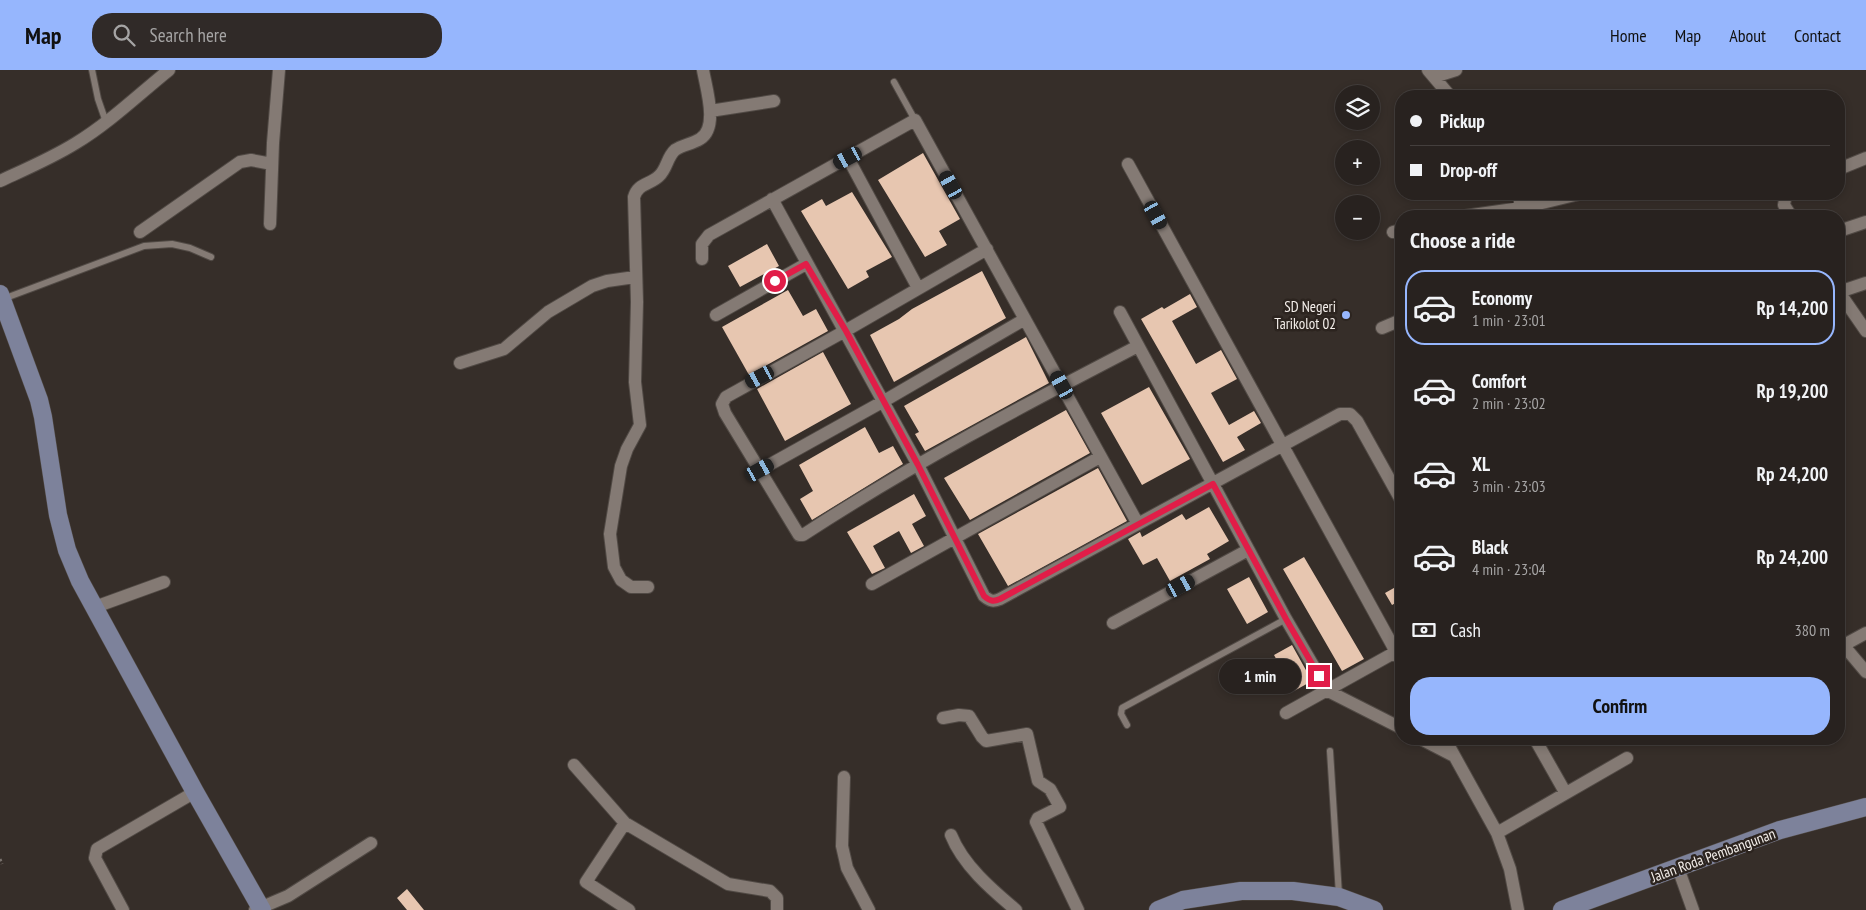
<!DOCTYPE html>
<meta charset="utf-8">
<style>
:root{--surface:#28221f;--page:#302a28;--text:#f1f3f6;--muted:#a5a4a4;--line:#443f3d;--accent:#96b6fd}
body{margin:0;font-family:"PT Sans Narrow",sans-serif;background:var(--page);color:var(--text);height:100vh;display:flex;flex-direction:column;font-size:19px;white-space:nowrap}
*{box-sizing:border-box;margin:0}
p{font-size:16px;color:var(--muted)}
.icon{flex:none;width:28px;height:28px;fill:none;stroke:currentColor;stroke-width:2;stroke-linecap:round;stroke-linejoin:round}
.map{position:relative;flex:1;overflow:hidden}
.details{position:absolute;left:1395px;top:140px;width:450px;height:535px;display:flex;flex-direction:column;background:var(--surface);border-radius:20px;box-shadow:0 2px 8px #0003,0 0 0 1px var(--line)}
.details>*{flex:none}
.hud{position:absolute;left:1395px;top:20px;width:450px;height:110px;border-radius:20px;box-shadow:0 2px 8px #0003,0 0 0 1px var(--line);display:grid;align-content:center;height:110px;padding:0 15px;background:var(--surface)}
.controls{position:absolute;left:1335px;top:15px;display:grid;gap:10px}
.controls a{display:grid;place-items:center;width:45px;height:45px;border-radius:50%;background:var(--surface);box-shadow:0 2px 8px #0003,0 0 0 1px var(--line);font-size:25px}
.end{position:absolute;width:22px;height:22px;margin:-11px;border:6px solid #e11d48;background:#fff;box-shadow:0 0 0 2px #fff}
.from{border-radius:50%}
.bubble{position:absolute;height:35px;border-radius:18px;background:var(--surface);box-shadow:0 2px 8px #0003,0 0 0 1px var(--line);font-size:16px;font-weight:700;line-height:35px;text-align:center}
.car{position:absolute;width:15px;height:30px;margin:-15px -8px;border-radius:6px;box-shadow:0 0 4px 1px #0007;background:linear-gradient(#222 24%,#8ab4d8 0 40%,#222 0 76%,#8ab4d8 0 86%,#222 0)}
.hud b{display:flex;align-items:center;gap:18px;height:48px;font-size:19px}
.hud b+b{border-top:1px solid var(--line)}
.hud i{width:12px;height:12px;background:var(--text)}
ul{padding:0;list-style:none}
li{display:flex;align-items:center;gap:15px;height:75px;margin:0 10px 8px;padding:0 5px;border:2px solid transparent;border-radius:20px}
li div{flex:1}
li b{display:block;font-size:19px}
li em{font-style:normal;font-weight:700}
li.current{border-color:var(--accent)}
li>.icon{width:45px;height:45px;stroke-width:1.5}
h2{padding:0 15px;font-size:22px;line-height:60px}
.pay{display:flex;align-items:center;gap:12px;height:55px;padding:0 15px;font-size:19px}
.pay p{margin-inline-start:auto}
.primary-button{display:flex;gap:10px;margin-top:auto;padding:10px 15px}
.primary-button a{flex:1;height:58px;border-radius:20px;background:var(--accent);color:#111;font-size:20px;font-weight:700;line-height:58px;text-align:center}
header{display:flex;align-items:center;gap:30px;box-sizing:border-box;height:70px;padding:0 25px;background:var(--accent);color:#111}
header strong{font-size:24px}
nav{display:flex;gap:28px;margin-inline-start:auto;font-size:18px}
.search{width:350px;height:45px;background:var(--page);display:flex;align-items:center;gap:12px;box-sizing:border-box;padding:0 18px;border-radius:20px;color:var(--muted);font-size:19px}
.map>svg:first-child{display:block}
.building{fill:#e7c6b0}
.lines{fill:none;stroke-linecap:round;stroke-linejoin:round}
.lane-casing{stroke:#514a45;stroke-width:8}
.street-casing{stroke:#514a45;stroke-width:14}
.secondary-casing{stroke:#514a45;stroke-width:19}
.path{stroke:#79726d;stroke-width:3;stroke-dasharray:2.5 2.5;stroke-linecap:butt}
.lane{stroke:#847a74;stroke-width:6}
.street{stroke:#847a74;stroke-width:12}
.secondary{stroke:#7d829b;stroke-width:18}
.route{stroke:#e11d48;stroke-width:6}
.poi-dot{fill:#96b6fd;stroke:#2c241f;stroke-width:2}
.labels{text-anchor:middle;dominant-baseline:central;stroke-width:5;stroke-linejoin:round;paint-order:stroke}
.poi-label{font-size:15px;fill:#f4efeb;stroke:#2c241f;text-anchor:end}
.street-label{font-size:15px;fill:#f4efeb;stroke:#2c241f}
</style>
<header>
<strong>Map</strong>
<div class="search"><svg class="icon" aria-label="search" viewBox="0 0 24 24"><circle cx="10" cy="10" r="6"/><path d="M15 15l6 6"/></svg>Search here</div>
<nav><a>Home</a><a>Map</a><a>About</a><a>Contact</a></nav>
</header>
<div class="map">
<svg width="1866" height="840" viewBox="0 0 1866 840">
<rect width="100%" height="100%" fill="#362e29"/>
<path class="building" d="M923,83L960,149L939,161L947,175L925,187L878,110Z
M852,122L892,187L866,201L869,207L848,219L801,141L822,129L826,136Z
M767,174L779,196L740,217L728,196Z
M982,201L1006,248L894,312L870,265L899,249L912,239Z
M788,220L803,246L816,239L828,261L749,305L722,257Z
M1190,224L1197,237L1172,251L1196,294L1221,280L1237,309L1211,323L1229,355L1254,341L1261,353L1237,367L1245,380L1223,392L1141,249L1162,237L1164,239Z
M1026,267L1049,313L925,381L915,364L919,362L904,336Z
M823,282L851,334L785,371L757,319Z
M1149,317L1190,389L1142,415L1101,343Z
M1066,340L1090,383L970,450L944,408Z
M865,357L879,383L893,376L903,394L812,450L800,429L813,421L799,395Z
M1098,398L1127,451L1008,516L978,464Z
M914,424L926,446L912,454L924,476L911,483L899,461L873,476L885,498L872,504L847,462Z
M1209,437L1229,471L1207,484L1210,489L1170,511L1157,488L1143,495L1128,469L1140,462L1142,467L1182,444L1186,450Z
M1304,487L1364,589L1342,601L1283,499Z
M1249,507L1268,542L1247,554L1227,519Z
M1401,514V530L1392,535L1385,523Z
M1292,575L1312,611L1294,621L1274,585Z
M407,819L424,840H407L397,828Z"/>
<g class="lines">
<defs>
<path id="lane" d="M92,0L98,29L106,52
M894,12L915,50
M3,229L144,176L172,174L190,178L211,187
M1127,655L1121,644L1122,638L1286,549
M1330,681L1339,825"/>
<path id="street" d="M1428,0L1450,26
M1434,7L1456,0
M710,41L774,31
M848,88L918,218
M1128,94L1401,591
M1839,99L1866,88
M0,111C26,99 52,88 76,73C109,53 138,25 169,0
M1520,124V144
M1786,124L1784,135L1791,146
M772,129L918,395L984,526C990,531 993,532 1000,529L1340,344H1350L1357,351L1401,430
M1465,146L1521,138L1579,124
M270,154L273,73L279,0
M1839,161L1866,152
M140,162L240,92L251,90L272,94
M1393,162L1401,160
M987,179L845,261L726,327L722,334L725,343L799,465H803C910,395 1024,335 1138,276
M702,189V174L709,165L915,50L1138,454
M1866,213L1839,222L1866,261
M1120,242L1286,549L1328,621L1401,658
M716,245L806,194
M1382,258L1401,250
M460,293L504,279L548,242L592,216L607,211L635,207
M760,400L884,331L1025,249
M872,514L1100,387
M648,517H631L621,510L614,497L610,464L621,396L627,379L640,355L635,312L637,232L634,127C638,113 650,115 659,106C667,99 667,87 675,80C682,75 692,74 700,69C719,58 706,18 703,0
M95,537L164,512
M1113,553L1248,480
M1839,570L1866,602
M1844,575L1866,563
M1286,643L1401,579
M943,648L959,645L969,646L982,667L986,671L1027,664L1038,711L1050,719L1060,737L1038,748L1036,752L1078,840
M1421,669L1454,686
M1445,669L1497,763L1510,799L1518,840
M1535,669L1565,722
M574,695L625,753L728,814L770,821L777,828V840
M844,707L842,776L847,798L869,840
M625,753L586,812L629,840
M1497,763L1627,688
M951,765C963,795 991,819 1016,840
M1678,798L1693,840
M123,840L95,788L97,779L195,722
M255,840L288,826L371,773"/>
<path id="secondary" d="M0,224L39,330L43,347L58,445L67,480L80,511L195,722L262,840
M1158,840L1183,830L1241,821H1293L1339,827L1374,840
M1562,840L1780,760L1866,737"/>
</defs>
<use href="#lane" class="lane-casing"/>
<use href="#street" class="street-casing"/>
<use href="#secondary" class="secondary-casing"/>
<path class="path" d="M0,789L2,794"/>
<use href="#lane" class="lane"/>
<use href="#street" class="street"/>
<use href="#secondary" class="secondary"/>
</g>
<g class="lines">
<path class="route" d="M775,211L806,194L846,261L918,395L984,526C990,531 993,532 1000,529L1213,414L1286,549L1319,606"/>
</g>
<circle class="poi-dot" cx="1346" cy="245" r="5"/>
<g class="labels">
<g class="poi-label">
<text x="1336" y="236">SD Negeri<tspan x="1336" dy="17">Tarikolot 02</tspan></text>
</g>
<g class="street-label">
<text transform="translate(1713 785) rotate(-20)">Jalan Roda Pembangunan</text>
</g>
</g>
</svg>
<div class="controls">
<a><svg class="icon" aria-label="layers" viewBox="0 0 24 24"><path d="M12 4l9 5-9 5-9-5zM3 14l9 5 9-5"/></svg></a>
<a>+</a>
<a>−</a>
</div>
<i class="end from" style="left:775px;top:211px"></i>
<i class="end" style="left:1319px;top:606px"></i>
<div class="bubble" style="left:1219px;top:589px;width:82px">1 min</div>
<i class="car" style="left:848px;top:88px;rotate:242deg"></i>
<i class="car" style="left:951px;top:115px;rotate:331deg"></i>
<i class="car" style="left:1156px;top:145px;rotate:151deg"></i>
<i class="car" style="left:760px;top:307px;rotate:242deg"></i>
<i class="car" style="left:1062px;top:315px;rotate:331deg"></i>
<i class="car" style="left:760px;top:400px;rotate:61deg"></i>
<i class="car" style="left:1181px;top:516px;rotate:62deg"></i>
<div class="hud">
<b><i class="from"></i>Pickup</b>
<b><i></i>Drop-off</b>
</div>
<section class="details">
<h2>Choose a ride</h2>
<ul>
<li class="current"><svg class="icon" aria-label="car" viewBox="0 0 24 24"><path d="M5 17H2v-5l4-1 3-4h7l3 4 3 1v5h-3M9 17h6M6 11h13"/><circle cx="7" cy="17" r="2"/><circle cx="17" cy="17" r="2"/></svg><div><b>Economy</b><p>1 min · 23:01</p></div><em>Rp 14,200</em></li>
<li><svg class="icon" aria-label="car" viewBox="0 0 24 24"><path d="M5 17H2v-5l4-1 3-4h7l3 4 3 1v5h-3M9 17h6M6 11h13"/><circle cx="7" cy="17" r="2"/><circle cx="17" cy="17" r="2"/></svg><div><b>Comfort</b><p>2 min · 23:02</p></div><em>Rp 19,200</em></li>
<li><svg class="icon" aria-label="car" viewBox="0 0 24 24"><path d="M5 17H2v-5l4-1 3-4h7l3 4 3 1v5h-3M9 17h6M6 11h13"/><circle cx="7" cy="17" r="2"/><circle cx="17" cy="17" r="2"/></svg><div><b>XL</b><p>3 min · 23:03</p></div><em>Rp 24,200</em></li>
<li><svg class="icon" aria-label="car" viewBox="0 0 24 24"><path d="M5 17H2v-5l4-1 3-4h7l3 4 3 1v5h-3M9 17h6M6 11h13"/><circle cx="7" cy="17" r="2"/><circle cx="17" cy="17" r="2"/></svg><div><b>Black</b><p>4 min · 23:04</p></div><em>Rp 24,200</em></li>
</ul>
<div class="pay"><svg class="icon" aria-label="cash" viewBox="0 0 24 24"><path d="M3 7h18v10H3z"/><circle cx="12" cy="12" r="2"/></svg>Cash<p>380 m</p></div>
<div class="primary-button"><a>Confirm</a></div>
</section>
</div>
